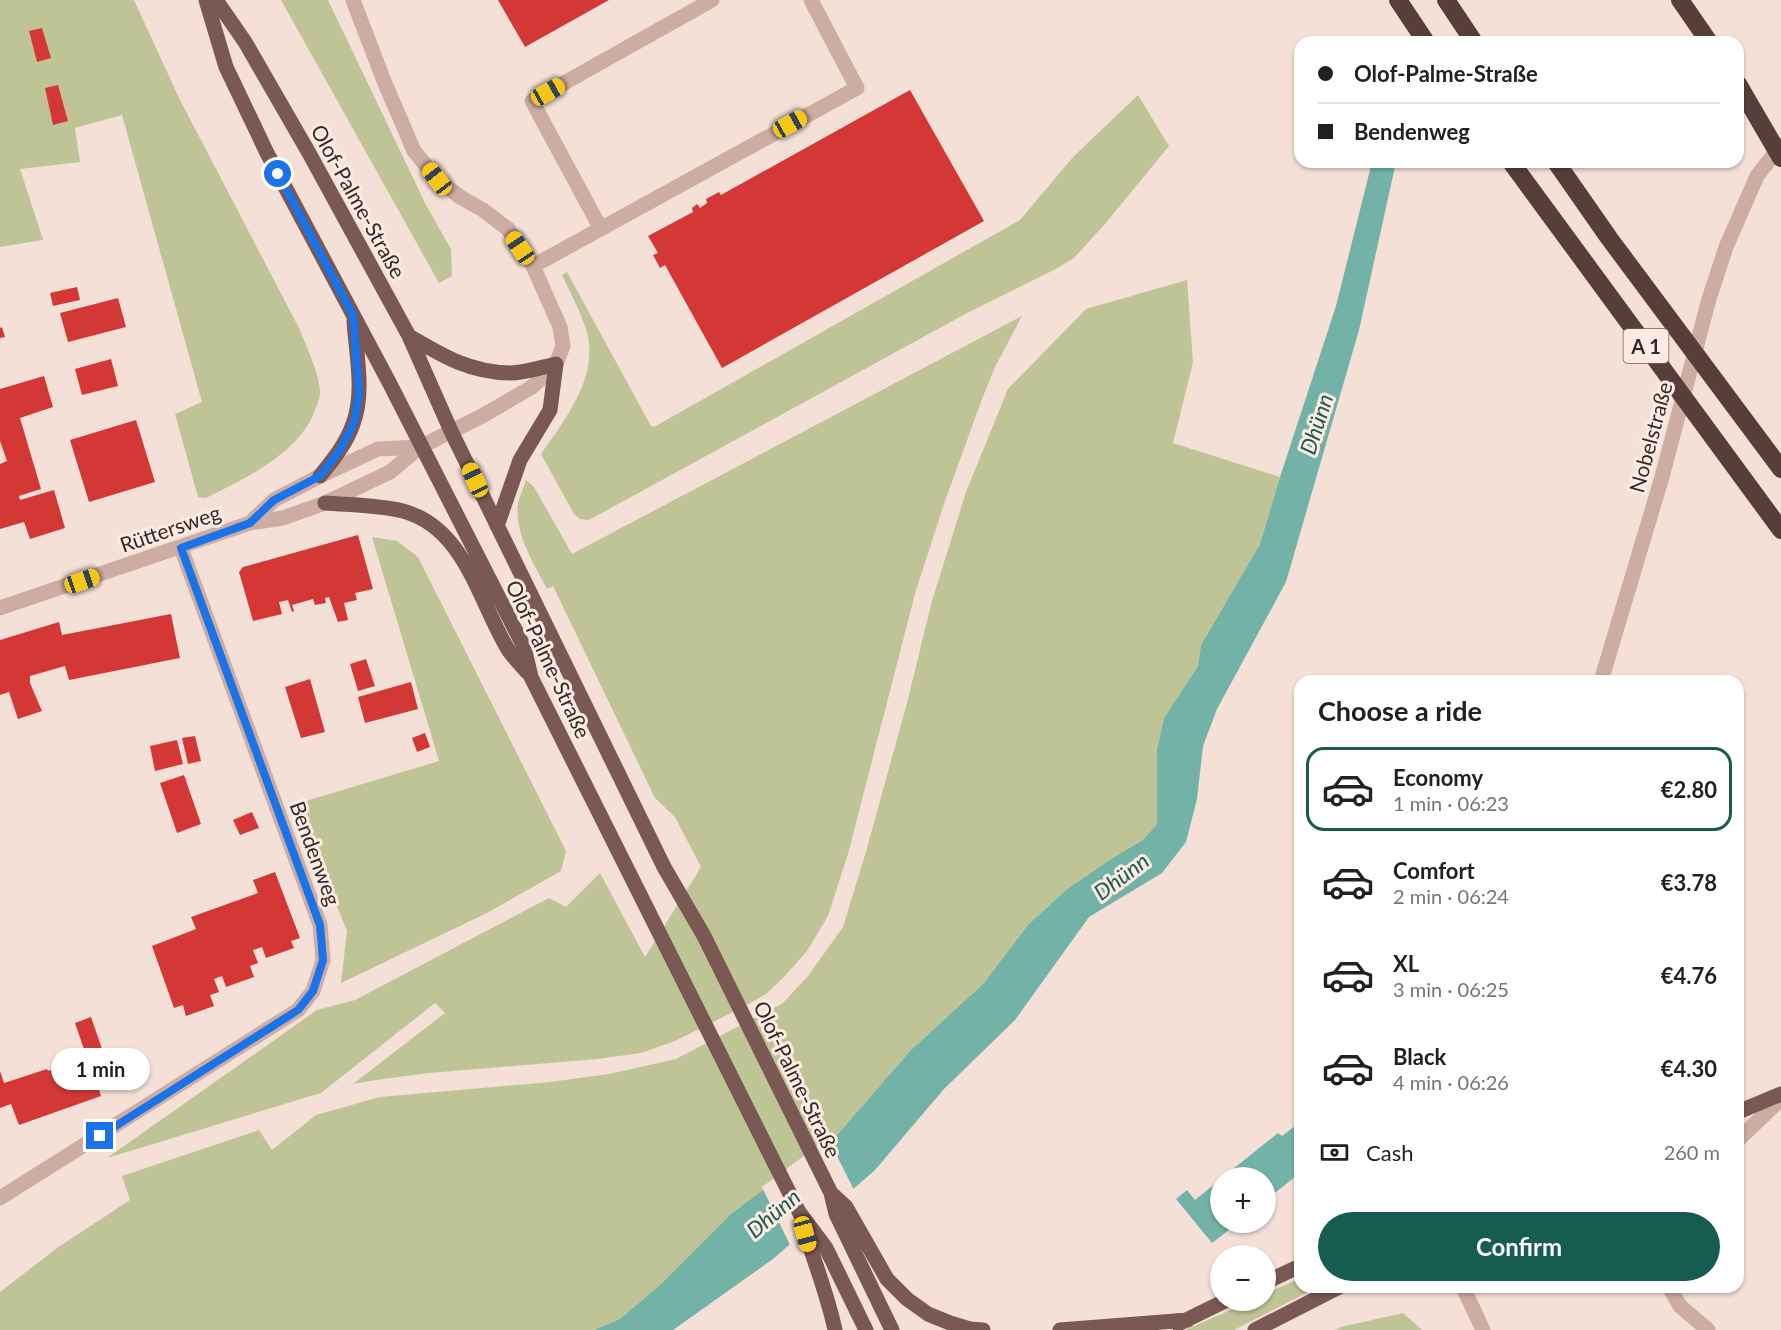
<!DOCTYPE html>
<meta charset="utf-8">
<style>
:root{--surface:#fff;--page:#f6f6f6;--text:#202124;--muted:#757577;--line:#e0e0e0;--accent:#175c51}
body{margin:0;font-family:Lato,sans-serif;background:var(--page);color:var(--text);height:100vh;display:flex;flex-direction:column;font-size:22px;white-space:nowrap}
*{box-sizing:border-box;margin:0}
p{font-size:20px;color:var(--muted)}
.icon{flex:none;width:33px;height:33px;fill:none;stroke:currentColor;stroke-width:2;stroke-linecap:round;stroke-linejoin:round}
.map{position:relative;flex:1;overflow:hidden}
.panel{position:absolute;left:1294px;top:675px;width:450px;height:618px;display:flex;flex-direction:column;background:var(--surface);border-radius:18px;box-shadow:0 2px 4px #0004}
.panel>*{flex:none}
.banner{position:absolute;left:1294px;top:36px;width:450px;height:132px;border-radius:18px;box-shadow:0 2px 4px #0004;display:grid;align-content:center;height:132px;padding:0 24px;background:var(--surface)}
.buttons{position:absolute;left:1210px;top:1167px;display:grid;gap:12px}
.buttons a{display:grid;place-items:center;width:66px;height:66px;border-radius:50%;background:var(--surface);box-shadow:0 2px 4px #0004;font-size:30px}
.end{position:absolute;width:27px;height:27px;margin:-14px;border:8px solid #1a73e8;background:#fff;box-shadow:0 0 0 3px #fff}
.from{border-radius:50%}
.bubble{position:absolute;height:42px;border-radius:21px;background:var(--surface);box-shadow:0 2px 4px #0004;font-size:20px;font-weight:700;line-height:42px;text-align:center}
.car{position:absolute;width:18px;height:36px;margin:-18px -9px;border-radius:8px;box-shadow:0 0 4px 2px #0007;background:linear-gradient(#f5c518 24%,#345 0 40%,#f5c518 0 76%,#345 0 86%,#f5c518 0)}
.banner b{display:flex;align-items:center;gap:21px;height:57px;font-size:22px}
.banner b+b{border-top:2px solid var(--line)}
.banner i{width:15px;height:15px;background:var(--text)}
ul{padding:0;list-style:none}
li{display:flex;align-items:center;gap:18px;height:84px;margin:0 12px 9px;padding:0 12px;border:3px solid transparent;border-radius:18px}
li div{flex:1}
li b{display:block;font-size:22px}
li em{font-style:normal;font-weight:700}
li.selected{border-color:var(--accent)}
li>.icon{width:54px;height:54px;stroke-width:1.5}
h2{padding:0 24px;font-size:27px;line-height:72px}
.pay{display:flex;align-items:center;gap:15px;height:66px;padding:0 24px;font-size:22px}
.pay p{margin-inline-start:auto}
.action{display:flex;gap:12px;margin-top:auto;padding:12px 24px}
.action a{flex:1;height:69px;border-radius:36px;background:var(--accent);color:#fff;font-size:24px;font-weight:700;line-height:69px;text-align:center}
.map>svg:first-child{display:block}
.green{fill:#bfc496}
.water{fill:#73b3a7}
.pier{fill:#f4e0d7}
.building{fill:#d33836}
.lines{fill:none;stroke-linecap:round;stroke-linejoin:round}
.minor{stroke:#cdaca2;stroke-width:15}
.major{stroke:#7a5854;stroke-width:15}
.highway{stroke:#583e3b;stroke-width:18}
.highway-bridge{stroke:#583e3b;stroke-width:18}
.route{stroke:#1a73e8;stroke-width:8}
.labels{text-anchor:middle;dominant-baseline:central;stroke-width:6;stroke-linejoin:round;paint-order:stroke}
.shield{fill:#fbebe3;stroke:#71625e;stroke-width:1.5}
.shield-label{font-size:20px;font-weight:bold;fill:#362725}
.street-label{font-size:21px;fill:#362725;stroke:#fbebe3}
.water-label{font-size:22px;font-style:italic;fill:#175c51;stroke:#fbebe3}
</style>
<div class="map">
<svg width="1781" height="1330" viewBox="0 0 1781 1330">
<rect width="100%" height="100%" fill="#f4e0d7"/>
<path class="green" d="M0,0H134L179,98L299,328C306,346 320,374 320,393C320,398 317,405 315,410C300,453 244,479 206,498L198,497L175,414L202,402L122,115L75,128L80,162L20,169L43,240L0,247Z
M281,0H328L426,205L451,249L452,276L439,283Z
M1138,95L1169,146L1105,224L1074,258L1054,270L969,312L589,520L580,519L574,514L541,454C566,418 602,373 585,326C579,309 570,292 562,275L567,272L651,426L654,427L1020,220L1074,156Z
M1187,280L1193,362L1173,443L1280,477L1260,544L1201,645L1198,666L1164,718L1157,749V824L1143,840L1114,857L1066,890L1028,925L983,984L910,1051L838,1134L732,1213L660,1285L620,1319L594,1330H0V1292L57,1248L130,1200L122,1176L259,1130L272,1150L316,1115L380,1097L550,1082L609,1074L676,1059L783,1003L808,976L843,927L865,855L907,703L932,601L966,492L1008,389L1086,309Z
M1022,316L995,367L982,399L945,501L916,590L848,854L828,916L807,951L784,977L766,994L745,1006L675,1041L641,1053L597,1059L429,1073L383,1079L353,1084L445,1013L435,1003L321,1093L107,1158L317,1010L355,1000L549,898L566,907L600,873L645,957L701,867L675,817L655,798L553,586L547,589C534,563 514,534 518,503C520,496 523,488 526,480L534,487L572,554Z
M372,537L397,541L418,557L566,851L561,871L487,913L341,983L347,931L296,804L439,761Z
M1300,1278V1287H1318L1234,1330H1185L1251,1301L1266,1300V1294Z
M1403,1313L1422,1330H1335L1341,1327Z"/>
<path class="water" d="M1372,162H1396L1359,330L1286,582L1217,709L1203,746L1197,799L1186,842L1162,873L1089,917L1015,1020L944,1089L875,1170L773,1259L673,1330H594L620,1319L660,1285L732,1213L838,1134L910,1051L983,984L1028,925L1066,890L1114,857L1143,840L1157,824V749L1164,718L1198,666L1201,645L1260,544L1280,477L1336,306Z
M1300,1122V1173L1266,1200V1178L1223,1177L1278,1133L1282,1136Z
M1221,1179V1222L1238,1223L1212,1243L1176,1199L1187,1190L1195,1200Z"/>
<path class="pier" d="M1391,0H1436L1427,42H1389L1386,38Z
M828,1138L855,1192L791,1247L762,1187Z"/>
<path class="building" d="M498,0H609L525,47Z
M42,28L51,58L37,62L29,31Z
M58,85L68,121L53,125L45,88Z
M910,90L984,221L722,368L665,265L660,268L653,255L658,253L648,236L693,212L692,208L697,204L700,208L707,203L706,199L719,192L721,195Z
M77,287L80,300L53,306L50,293Z
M118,298L126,327L68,342L60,313Z
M2,327L5,337L0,338V328Z
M111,359L118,386L82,395L75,369Z
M44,376L53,407L20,418L41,489L19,496L20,500L54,490L65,528L30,539L24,522L0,529V464L7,461L0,441V389Z
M136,420L155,482L89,502L70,440Z
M358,535L373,589L355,593L357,600L344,603L348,620L338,622L329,597L325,598L326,603L315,605L313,599L292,605L294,611L292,612L288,600L279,602L282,614L253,621L239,572L243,567Z
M171,614L180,658L69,680L65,666L30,676V683L42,711L18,719L9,692L0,695V640L59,622L62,635Z
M366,659L375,686L358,691L350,664Z
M310,679L325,732L301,738L285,687Z
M411,682L418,709L365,723L358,697Z
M425,733L430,747L417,752L412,738Z
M195,736L201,761L188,764L182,738Z
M177,740L183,764L155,771L150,746Z
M184,775L201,824L177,833L160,783Z
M252,812L259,828L240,835L233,820Z
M275,872L300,938L291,941L294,948L266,958L262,947L253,950L258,963L250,966L254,977L226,987L222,976L214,979L219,992L210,995L214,1006L186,1016L183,1005L174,1008L152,946L196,929L191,917L258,893L253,880Z
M91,1017L110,1072L95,1077L101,1096L19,1125L11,1104L0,1108V1071L4,1083L47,1069L48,1071L70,1063L69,1061L86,1055L75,1023Z"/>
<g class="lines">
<path class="minor" d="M601,229L532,101L712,0
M533,266L857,88L811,0
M250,523L274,500L320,476L378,449L420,447
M0,608L250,523L283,518L325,503L390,472L420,447L482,416L532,387L556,364L563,346L560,327L533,266L508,229L483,210L460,197L437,179L414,151L384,81L353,0
M1601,681L1662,477L1709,299L1726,247L1757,176L1781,145
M1738,1140L1781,1099
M0,1198L298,1010L313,991L323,960L320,925L181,548
M1463,1287L1483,1330
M1669,1287L1680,1306L1708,1330"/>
<path class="major" d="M206,0L226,67L267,153L390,384L524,647L531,677L799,1212L826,1248L866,1330
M216,0L245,42L309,153L409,336L451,431L664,867L704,936L831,1193L836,1214L892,1330
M409,336C443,356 469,372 510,373C525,373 542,367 556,364L550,410L520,460L497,526
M320,476C333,460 346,444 353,424C365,392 356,354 354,321
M325,503C350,505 378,505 403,511C466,528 479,603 509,651C514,658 521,665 527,672
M1738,1112L1781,1094
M831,1193L846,1207L887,1279L907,1299L928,1314L950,1323L970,1329L983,1330
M802,1220C812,1257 827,1292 835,1330
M1266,1282L1300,1266
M1178,1324L1227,1300
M1060,1330L1188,1320
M1255,1330L1339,1287"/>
<path class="highway" d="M1398,0L1426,42
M1446,0L1474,42
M1680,0L1709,42"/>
<path class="highway-bridge" d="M1738,84L1781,158
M1511,162L1781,530
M1556,162L1609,238L1781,469"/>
</g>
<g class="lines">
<path class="route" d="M100,1136L298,1010L313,991L323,960L320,925L181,548L250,523L274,500L320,476L340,450L354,423L359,393L353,315L278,174"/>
</g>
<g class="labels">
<rect class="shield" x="1623.5" y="329" width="45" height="34" rx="4.5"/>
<g class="shield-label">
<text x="1646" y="346">A 1</text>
</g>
<g class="street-label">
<text transform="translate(359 201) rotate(61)">Olof-Palme-Straße</text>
<text transform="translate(1650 437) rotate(-75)">Nobelstraße</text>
<text transform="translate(170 528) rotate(-19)">Rüttersweg</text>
<text transform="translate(549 659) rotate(65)">Olof-Palme-Straße</text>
<text transform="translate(316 853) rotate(70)">Bendenweg</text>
<text transform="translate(798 1079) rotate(64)">Olof-Palme-Straße</text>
</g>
<g class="water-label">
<text transform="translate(1316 424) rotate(-72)">Dhünn</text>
<text transform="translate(1121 876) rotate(-37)">Dhünn</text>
<text transform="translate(773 1213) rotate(-40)">Dhünn</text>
</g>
</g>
</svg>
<div class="buttons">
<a>+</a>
<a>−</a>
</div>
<i class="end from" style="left:278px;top:174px"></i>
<i class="end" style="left:100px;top:1136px"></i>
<div class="bubble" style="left:51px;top:1048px;width:99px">1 min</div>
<i class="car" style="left:548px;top:92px;rotate:61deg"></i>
<i class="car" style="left:790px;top:124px;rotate:61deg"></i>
<i class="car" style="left:437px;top:179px;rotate:322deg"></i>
<i class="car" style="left:520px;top:248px;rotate:326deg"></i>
<i class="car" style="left:475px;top:480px;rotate:335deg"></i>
<i class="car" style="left:82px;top:581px;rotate:71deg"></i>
<i class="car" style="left:805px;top:1234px;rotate:165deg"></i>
<div class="banner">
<b><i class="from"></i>Olof-Palme-Straße</b>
<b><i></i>Bendenweg</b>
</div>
<section class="panel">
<h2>Choose a ride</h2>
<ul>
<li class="selected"><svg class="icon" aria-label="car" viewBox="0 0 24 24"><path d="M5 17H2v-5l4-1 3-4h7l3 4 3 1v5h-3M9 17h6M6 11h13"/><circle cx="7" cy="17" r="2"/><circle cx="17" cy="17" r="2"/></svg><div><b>Economy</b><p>1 min · 06:23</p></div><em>€2.80</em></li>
<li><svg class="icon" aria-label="car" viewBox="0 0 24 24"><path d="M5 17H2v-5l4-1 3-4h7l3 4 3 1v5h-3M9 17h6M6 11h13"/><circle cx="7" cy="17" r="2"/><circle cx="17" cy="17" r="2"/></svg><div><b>Comfort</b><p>2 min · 06:24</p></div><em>€3.78</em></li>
<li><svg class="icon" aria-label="car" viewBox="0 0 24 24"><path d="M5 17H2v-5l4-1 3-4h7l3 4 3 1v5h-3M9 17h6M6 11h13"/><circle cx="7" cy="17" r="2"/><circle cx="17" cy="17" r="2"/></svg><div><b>XL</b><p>3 min · 06:25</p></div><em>€4.76</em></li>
<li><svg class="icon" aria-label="car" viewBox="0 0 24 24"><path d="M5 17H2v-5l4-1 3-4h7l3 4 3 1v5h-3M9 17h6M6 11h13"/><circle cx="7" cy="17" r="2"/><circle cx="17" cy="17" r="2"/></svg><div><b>Black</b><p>4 min · 06:26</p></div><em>€4.30</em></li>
</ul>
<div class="pay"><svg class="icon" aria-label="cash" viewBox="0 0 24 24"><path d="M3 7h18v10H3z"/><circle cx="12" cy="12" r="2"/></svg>Cash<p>260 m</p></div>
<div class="action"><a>Confirm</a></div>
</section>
</div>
